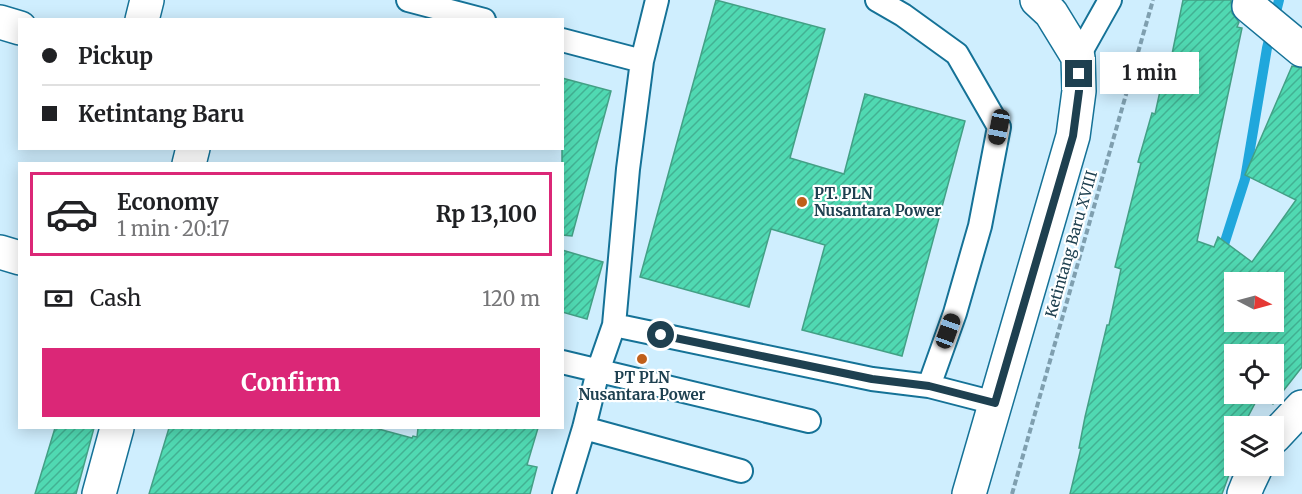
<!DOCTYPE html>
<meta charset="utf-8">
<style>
:root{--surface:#fff;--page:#f2f2f2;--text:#202124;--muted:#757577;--line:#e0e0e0;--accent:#db2777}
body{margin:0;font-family:Merriweather,serif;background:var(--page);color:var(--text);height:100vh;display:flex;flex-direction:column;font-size:22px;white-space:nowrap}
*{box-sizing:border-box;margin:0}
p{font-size:20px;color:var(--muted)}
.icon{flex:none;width:33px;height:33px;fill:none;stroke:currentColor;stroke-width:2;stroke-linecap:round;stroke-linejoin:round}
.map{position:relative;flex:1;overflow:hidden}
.sheet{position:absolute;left:18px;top:162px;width:546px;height:267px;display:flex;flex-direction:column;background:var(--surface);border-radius:0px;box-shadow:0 3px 15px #0003}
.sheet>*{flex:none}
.banner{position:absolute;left:18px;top:18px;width:546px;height:132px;border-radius:0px;box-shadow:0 3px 15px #0003;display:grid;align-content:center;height:132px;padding:0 24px;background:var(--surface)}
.needle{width:39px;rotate:96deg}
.controls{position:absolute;left:1224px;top:272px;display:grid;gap:12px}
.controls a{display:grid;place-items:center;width:60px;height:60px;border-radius:0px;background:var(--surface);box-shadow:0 3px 15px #0003;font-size:30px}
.end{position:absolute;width:27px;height:27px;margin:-14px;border:8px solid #1e4050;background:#fff;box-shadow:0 0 0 3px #fff}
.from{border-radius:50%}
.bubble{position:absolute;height:42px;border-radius:0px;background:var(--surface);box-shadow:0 3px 15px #0003;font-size:20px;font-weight:700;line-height:42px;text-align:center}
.car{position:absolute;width:18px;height:36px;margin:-18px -9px;border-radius:8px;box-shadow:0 0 4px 2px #0007;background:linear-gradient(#222 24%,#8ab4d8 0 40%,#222 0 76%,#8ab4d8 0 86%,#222 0)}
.banner b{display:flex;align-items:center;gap:21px;height:57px;font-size:22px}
.banner b+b{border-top:2px solid var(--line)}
.banner i{width:15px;height:15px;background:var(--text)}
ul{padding:10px 0 0;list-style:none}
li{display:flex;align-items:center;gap:18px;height:84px;margin:0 12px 9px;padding:0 12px;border:3px solid transparent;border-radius:0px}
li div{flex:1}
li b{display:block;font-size:22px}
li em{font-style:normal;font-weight:700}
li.on{border-color:var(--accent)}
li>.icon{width:54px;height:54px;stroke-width:1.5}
.pay{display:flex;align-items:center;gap:15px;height:66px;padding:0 24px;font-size:22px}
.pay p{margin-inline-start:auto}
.cta{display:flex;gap:12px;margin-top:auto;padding:12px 24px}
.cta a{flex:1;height:69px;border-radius:0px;background:var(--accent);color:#fff;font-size:24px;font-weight:700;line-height:69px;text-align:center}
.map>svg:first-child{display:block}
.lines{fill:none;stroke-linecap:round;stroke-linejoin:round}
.stream{stroke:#20a7dc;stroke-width:10}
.building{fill:url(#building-hatch);stroke:#43a085;stroke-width:1.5;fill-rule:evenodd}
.service-casing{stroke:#157297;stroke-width:26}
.minor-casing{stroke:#157297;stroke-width:36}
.path{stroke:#7f9faf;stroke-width:4;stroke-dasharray:6 3;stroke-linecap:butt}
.service{stroke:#fff;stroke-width:22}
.minor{stroke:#fff;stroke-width:33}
.route{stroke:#1e4050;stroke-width:8}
.poi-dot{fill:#c0601b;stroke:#fff;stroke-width:2}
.labels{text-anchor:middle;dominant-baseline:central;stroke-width:4.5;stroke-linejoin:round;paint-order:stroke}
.poi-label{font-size:15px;font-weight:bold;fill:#1e4050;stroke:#fff;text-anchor:start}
.street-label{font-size:15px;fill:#1e4050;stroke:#fff}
</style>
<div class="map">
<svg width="1302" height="494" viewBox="0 0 1302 494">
<defs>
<pattern id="building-hatch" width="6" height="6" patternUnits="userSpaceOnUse" patternTransform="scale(1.5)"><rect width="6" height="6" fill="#50d9b2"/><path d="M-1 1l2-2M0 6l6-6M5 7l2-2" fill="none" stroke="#42b193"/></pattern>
</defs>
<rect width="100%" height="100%" fill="#cfeefe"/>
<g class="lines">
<path class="stream" d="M1221,254L1245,179L1267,48L1279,0"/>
</g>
<path class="building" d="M716,0L825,29L790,158L844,174L865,94L965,121L902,356L802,330L825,245L771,229L749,307L640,277Z
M1183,0H1231L1232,13L1239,22L1237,27L1242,28L1197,241L1214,247L1218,237L1252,262L1296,200L1245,175L1292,66L1302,68V367L1273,404L1260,394L1243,426H1234V442L1226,458L1234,461L1222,494H1070L1081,448H1079L1085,417L1107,325H1109L1121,269L1115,267L1141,163L1138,162L1152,113L1155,114L1164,73L1168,74ZM1234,282H1274V321H1234ZM1234,354H1274V393H1234Z
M562,78L611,91L572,236L562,235Z
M562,250L603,262L587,319L562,312Z
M55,428H94L76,494H35Z
M169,428H375L412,438L413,436L417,437L418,428H538L527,465L537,467L530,494H149Z"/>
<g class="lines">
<defs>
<path id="service" d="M408,0L484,20
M657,0L642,61L628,169L614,325L872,379L929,386L955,313L980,226L999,127L957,54L903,15L877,0
M562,40L642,61
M1078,57L1110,0
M562,362L809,421
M929,386L995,403
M584,428L741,471
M564,494L584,428L598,371L614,325"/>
<path id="minor" d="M1250,0L1249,6L1302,50
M142,20L147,0
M0,22L20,28
M189,164L193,148
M0,252L20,258
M1274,437L1302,407
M99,494L117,428
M969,494L1073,136L1079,91L1078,57L1051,13L1037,0
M1244,494L1248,484L1257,465"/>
</defs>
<use href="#service" class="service-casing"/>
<use href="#minor" class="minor-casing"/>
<path class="path" d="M1012,494L1153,0"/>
<use href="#service" class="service"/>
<use href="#minor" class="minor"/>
</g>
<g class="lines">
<path class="route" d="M661,335L872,379L929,386L995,403L1073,136L1079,91V74"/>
</g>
<g class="poi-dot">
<circle cx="802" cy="202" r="6"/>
<circle cx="642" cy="359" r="6"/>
</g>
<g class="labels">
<g class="poi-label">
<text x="814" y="193">PT. PLN<tspan x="814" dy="17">Nusantara Power</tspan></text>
<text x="642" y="377" text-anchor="middle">PT PLN<tspan x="642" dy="17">Nusantara Power</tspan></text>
</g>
<g class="street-label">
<text transform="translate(1071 244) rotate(-74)">Ketintang Baru XVIII</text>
</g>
</g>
</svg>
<div class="controls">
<a><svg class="needle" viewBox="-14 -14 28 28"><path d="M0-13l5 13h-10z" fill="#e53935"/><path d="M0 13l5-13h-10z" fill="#757577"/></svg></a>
<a><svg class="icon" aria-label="locate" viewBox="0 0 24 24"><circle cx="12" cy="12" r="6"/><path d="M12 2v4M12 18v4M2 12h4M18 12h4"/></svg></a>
<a><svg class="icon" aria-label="layers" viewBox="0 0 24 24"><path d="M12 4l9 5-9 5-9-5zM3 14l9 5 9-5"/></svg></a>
</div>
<i class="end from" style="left:661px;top:335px"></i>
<i class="end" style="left:1079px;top:74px"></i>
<div class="bubble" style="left:1100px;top:52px;width:99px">1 min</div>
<i class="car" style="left:999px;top:127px;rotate:191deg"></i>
<i class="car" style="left:948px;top:331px;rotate:20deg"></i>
<div class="banner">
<b><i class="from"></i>Pickup</b>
<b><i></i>Ketintang Baru</b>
</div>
<section class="sheet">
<ul>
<li class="on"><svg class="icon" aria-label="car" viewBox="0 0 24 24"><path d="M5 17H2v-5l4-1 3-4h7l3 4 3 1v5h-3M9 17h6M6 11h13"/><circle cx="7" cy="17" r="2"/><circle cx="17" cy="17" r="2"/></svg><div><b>Economy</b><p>1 min · 20:17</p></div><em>Rp 13,100</em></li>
</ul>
<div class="pay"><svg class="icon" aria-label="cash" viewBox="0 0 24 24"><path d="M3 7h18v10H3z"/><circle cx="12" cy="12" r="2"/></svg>Cash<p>120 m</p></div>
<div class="cta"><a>Confirm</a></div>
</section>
</div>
